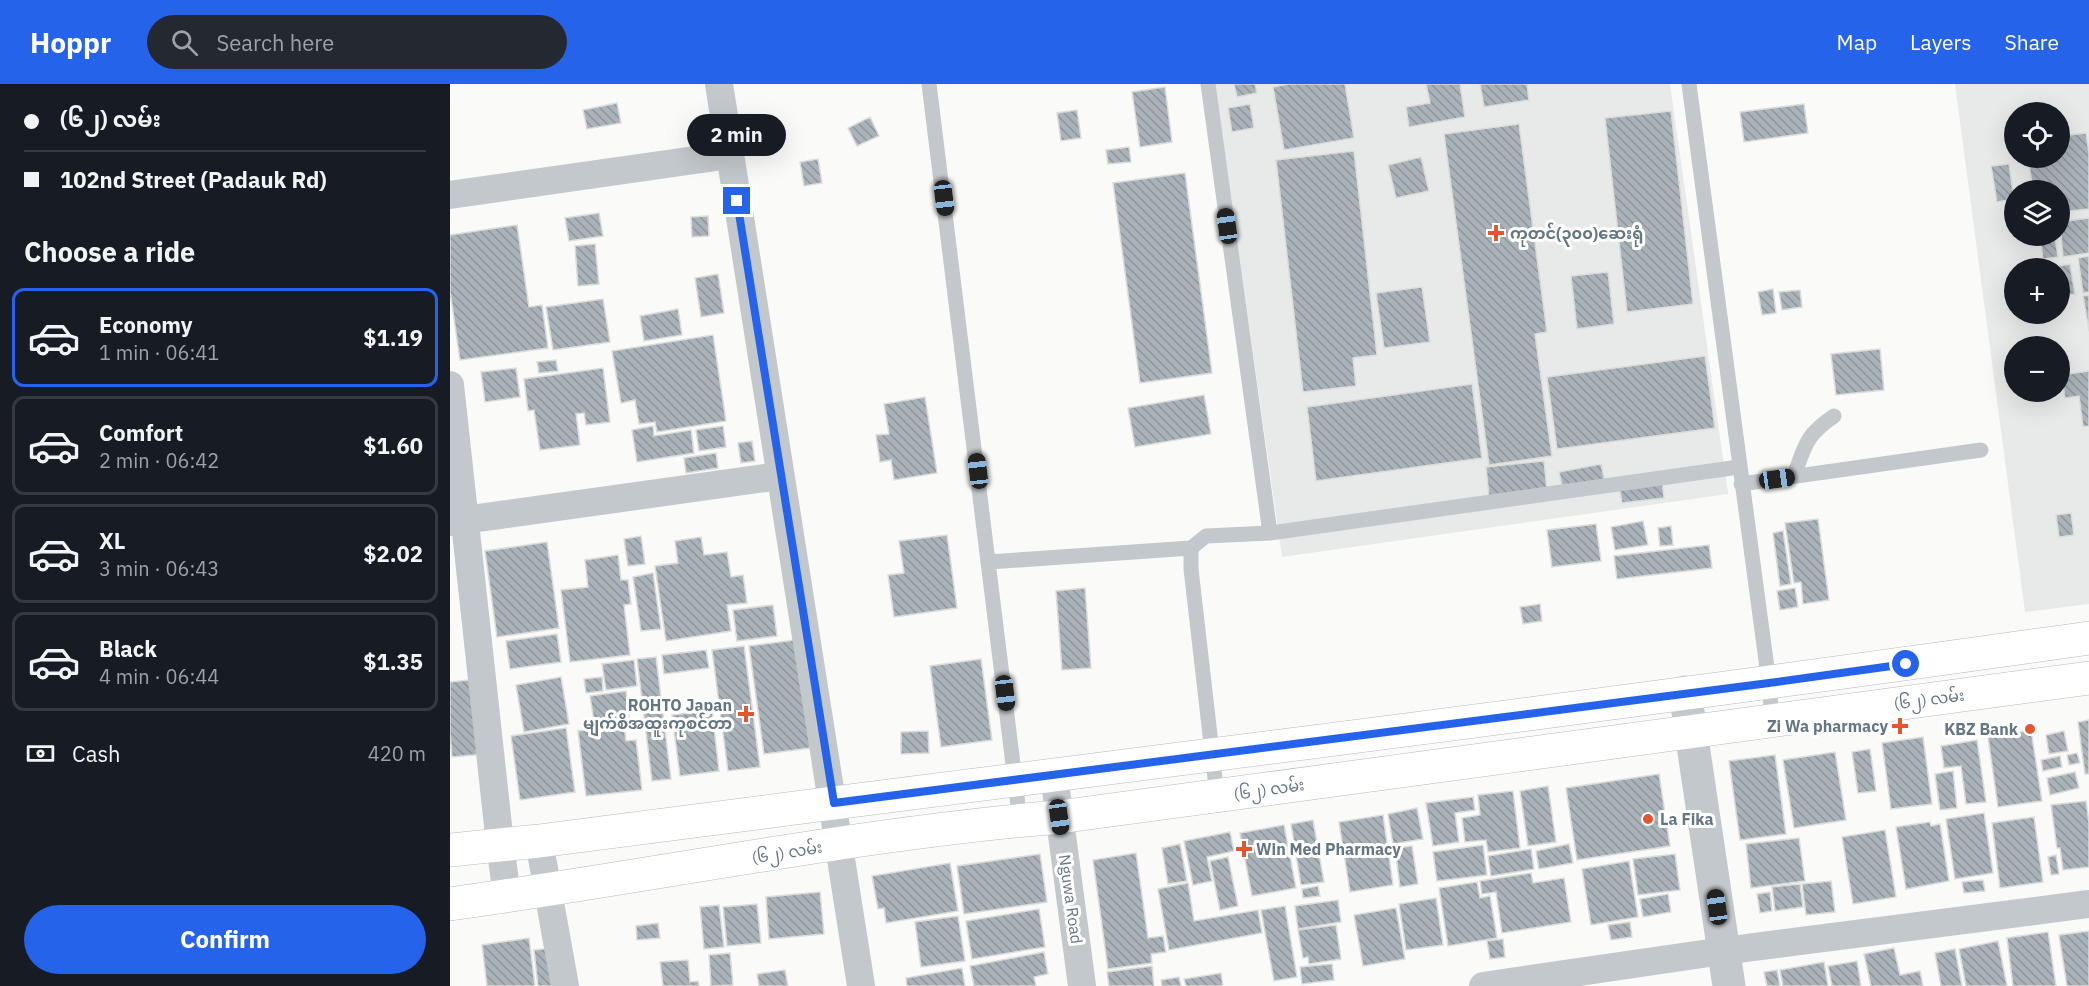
<!DOCTYPE html>
<meta charset="utf-8">
<style>
:root{--surface:#171b24;--page:#242831;--text:#f1f3f6;--muted:#9ea1a6;--line:#363941;--accent:#2563eb}
body{margin:0;font-family:"IBM Plex Sans","Noto Sans Myanmar",sans-serif;background:var(--page);color:var(--text);height:100vh;display:flex;flex-direction:column;font-size:22px;white-space:nowrap}
*{box-sizing:border-box;margin:0}
p{font-size:20px;color:var(--muted)}
.icon{flex:none;width:33px;height:33px;fill:none;stroke:currentColor;stroke-width:2;stroke-linecap:round;stroke-linejoin:round}
.map{position:relative;flex:1;overflow:hidden}
.sheet{display:flex;flex-direction:column;background:var(--surface);width:450px}
.sheet>*{flex:none}
.top-card{display:grid;align-content:center;height:132px;padding:0 24px;background:var(--surface)}
.fabs{position:absolute;left:1554px;top:18px;display:grid;gap:12px}
.fabs a{display:grid;place-items:center;width:66px;height:66px;border-radius:50%;background:var(--surface);box-shadow:0 6px 24px #0002;font-size:30px}
.end{position:absolute;width:27px;height:27px;margin:-14px;border:8px solid #2563eb;background:#fff;box-shadow:0 0 0 3px #fff}
.from{border-radius:50%}
.bubble{position:absolute;height:42px;border-radius:21px;background:var(--surface);box-shadow:0 6px 24px #0002;font-size:20px;font-weight:700;line-height:42px;text-align:center}
.car{position:absolute;width:18px;height:36px;margin:-18px -9px;border-radius:8px;box-shadow:0 0 4px 2px #0007;background:linear-gradient(#222 24%,#8ab4d8 0 40%,#222 0 76%,#8ab4d8 0 86%,#222 0)}
.top-card b{display:flex;align-items:center;gap:21px;height:57px;font-size:22px}
.top-card b+b{border-top:2px solid var(--line)}
.top-card i{width:15px;height:15px;background:var(--text)}
ul{padding:0;list-style:none}
li{display:flex;align-items:center;gap:18px;height:99px;margin:0 12px 9px;padding:0 12px;border:3px solid var(--line);border-radius:12px}
li div{flex:1}
li b{display:block;font-size:22px}
li em{font-style:normal;font-weight:700}
li.on{border-color:var(--accent)}
li>.icon{width:54px;height:54px;stroke-width:1.5}
h2{padding:0 24px;font-size:27px;line-height:72px}
.pay{display:flex;align-items:center;gap:15px;height:66px;padding:0 24px;font-size:22px}
.pay p{margin-inline-start:auto}
.action{display:flex;gap:12px;margin-top:auto;padding:12px 24px}
.action a{flex:1;height:69px;border-radius:36px;background:var(--accent);color:#fff;font-size:24px;font-weight:700;line-height:69px;text-align:center}
header{display:flex;align-items:center;gap:36px;box-sizing:border-box;height:84px;padding:0 30px;background:var(--accent);color:#fff}
header strong{font-size:28px}
nav{display:flex;gap:33px;margin-inline-start:auto;font-size:21px}
.search{width:420px;height:54px;background:var(--page);display:flex;align-items:center;gap:15px;box-sizing:border-box;padding:0 21px;border-radius:33px;color:var(--muted);font-size:22px}
main{display:flex;flex:1;min-height:0}
.map>svg:first-child{display:block}
.built{fill:#e8e9e9;fill-rule:evenodd}
.building{fill:url(#building-back-hatch);stroke:#dcdcda;stroke-width:1.5}
.lines{fill:none;stroke-linecap:round;stroke-linejoin:round}
.primary-casing{stroke:#b5babe;stroke-width:34}
.service{stroke:#c3c8cc;stroke-width:15}
.minor{stroke:#c3c8cc;stroke-width:28}
.tertiary{stroke:#c3c8cc;stroke-width:33}
.primary{stroke:#fff;stroke-width:33}
.route{stroke:#2563eb;stroke-width:8}
.poi-dot{fill:#e4572e;stroke:#fff;stroke-width:2}
.labels{text-anchor:middle;dominant-baseline:central;stroke-width:6;stroke-linejoin:round;paint-order:stroke}
.poi-label{font-size:16px;font-weight:bold;fill:#657683;stroke:#fff;text-anchor:start}
.street-label{font-size:16px;fill:#657683;stroke:#fff}
</style>
<header>
<strong>Hoppr</strong>
<div class="search"><svg class="icon" aria-label="search" viewBox="0 0 24 24"><circle cx="10" cy="10" r="6"/><path d="M15 15l6 6"/></svg>Search here</div>
<nav><a>Map</a><a>Layers</a><a>Share</a></nav>
</header>
<main>
<section class="sheet">
<div class="top-card">
<b><i class="from"></i>(၆၂) လမ်း</b>
<b><i></i>102nd Street (Padauk Rd)</b>
</div>
<h2>Choose a ride</h2>
<ul>
<li class="on"><svg class="icon" aria-label="car" viewBox="0 0 24 24"><path d="M5 17H2v-5l4-1 3-4h7l3 4 3 1v5h-3M9 17h6M6 11h13"/><circle cx="7" cy="17" r="2"/><circle cx="17" cy="17" r="2"/></svg><div><b>Economy</b><p>1 min · 06:41</p></div><em>$1.19</em></li>
<li><svg class="icon" aria-label="car" viewBox="0 0 24 24"><path d="M5 17H2v-5l4-1 3-4h7l3 4 3 1v5h-3M9 17h6M6 11h13"/><circle cx="7" cy="17" r="2"/><circle cx="17" cy="17" r="2"/></svg><div><b>Comfort</b><p>2 min · 06:42</p></div><em>$1.60</em></li>
<li><svg class="icon" aria-label="car" viewBox="0 0 24 24"><path d="M5 17H2v-5l4-1 3-4h7l3 4 3 1v5h-3M9 17h6M6 11h13"/><circle cx="7" cy="17" r="2"/><circle cx="17" cy="17" r="2"/></svg><div><b>XL</b><p>3 min · 06:43</p></div><em>$2.02</em></li>
<li><svg class="icon" aria-label="car" viewBox="0 0 24 24"><path d="M5 17H2v-5l4-1 3-4h7l3 4 3 1v5h-3M9 17h6M6 11h13"/><circle cx="7" cy="17" r="2"/><circle cx="17" cy="17" r="2"/></svg><div><b>Black</b><p>4 min · 06:44</p></div><em>$1.35</em></li>
</ul>
<div class="pay"><svg class="icon" aria-label="cash" viewBox="0 0 24 24"><path d="M3 7h18v10H3z"/><circle cx="12" cy="12" r="2"/></svg>Cash<p>420 m</p></div>
<div class="action"><a>Confirm</a></div>
</section>
<div class="map">
<svg width="1639" height="902" viewBox="0 0 1639 902">
<defs>
<pattern id="building-back-hatch" width="6" height="6" patternUnits="userSpaceOnUse" patternTransform="scale(1.5)"><rect width="6" height="6" fill="#aab3b9"/><path d="M-1 5l2 2M0 0l6 6M5-1l2 2" fill="none" stroke="#8e969c"/></pattern>
</defs>
<rect width="100%" height="100%" fill="#fafaf8"/>
<path class="built" d="M765,0H1220L1278,410L832,473Z
M1505,0H1639V520L1575,528ZM1564,28H1610V74H1564ZM1564,106H1610V152H1564ZM1564,184H1610V230H1564ZM1564,262H1610V308H1564Z"/>
<path class="building" d="M784,0H805L807,9L787,13Z
M839,0H895L904,54L834,66L823,3Z
M976,0H1010L1015,33L959,43L956,23L980,19Z
M1030,0H1077L1079,16L1034,23Z
M715,3L722,58L690,63L682,8Z
M167,19L171,39L137,45L133,26Z
M800,20L804,44L782,48L778,24Z
M1354,20L1358,49L1294,58L1290,28Z
M627,26L631,54L611,57L607,29Z
M1221,27L1243,220L1177,228L1155,34Z
M420,33L429,52L407,62L398,44Z
M1069,40L1097,248L1085,250L1102,372L1039,381L994,50Z
M1636,49L1639,69V125L1610,128V106H1583L1578,74H1610V52Z
M679,63L681,78L658,80L656,66Z
M904,67L927,271L903,274L906,302L853,308L826,76Z
M971,73L979,107L946,114L938,81Z
M368,75L372,99L354,102L350,78Z
M1559,80L1564,115L1547,118L1541,82Z
M735,89L762,289L690,299L663,99Z
M149,129L153,152L119,157L115,134Z
M258,132L259,152L242,153L241,133Z
M1639,134V169L1613,173L1610,138Z
M67,141L79,223L92,221L98,264L10,276L0,207V151Z
M1590,152H1605L1608,173L1593,175Z
M145,160L149,200L128,202L125,162Z
M1639,172V208L1633,209L1628,174Z
M1620,180L1625,210L1610,212V184H1604V183Z
M1158,188L1164,240L1127,245L1121,192Z
M268,190L274,229L251,233L245,194Z
M972,203L980,258L934,264L926,209Z
M1323,205L1326,229L1312,231L1308,208Z
M1350,206L1352,223L1332,226L1329,208Z
M1639,211V247L1633,212Z
M153,215L160,258L103,266L96,223Z
M228,225L232,251L194,257L190,232Z
M263,251L276,337L207,348L205,338L189,340L185,316L171,319L162,267Z
M1430,265L1434,306L1386,311L1381,270Z
M1255,272L1265,344L1107,365L1097,293Z
M106,276L108,287L89,289L87,278Z
M66,284L70,313L35,318L31,288Z
M153,284L160,338L136,341L134,329L126,330L130,361L90,366L84,326L78,327L74,295Z
M1639,287V342L1633,343L1629,312L1615,314L1612,291Z
M1022,300L1032,374L866,397L857,323Z
M754,311L761,350L685,363L678,324Z
M475,313L487,389L444,396L441,376L430,378L426,351L439,350L434,320Z
M203,342L204,352L241,346L244,369L187,378L182,346Z
M273,342L276,363L249,367L246,346Z
M302,357L305,377L291,379L288,359Z
M266,369L268,384L236,389L234,374Z
M1094,377L1097,406L1039,413L1036,383Z
M1151,380L1155,398L1113,406L1109,388Z
M1212,396L1214,414L1172,419L1169,402Z
M1621,429L1624,451L1609,453L1606,431Z
M1368,435L1379,516L1353,520L1351,498L1344,499L1335,439Z
M1193,437L1198,461L1165,466L1161,443Z
M1146,440L1151,477L1102,483L1097,446Z
M1221,442L1223,461L1210,462L1208,444Z
M1333,447L1341,500L1330,502L1323,449Z
M497,451L507,524L444,533L438,491L454,489L449,457Z
M191,452L195,480L178,482L174,455Z
M251,453L254,471L277,468L281,493L293,491L297,519L277,521L281,547L216,557L205,482L228,479L225,457Z
M97,458L109,544L47,553L35,467Z
M1259,461L1262,484L1167,495L1164,472Z
M168,471L171,496H178L181,520L174,521L180,571L120,578L111,506L138,503L135,476Z
M203,489L211,545L191,547L183,493Z
M635,504L641,584L612,586L606,507Z
M1345,504L1348,523L1330,526L1327,507Z
M1090,520L1092,537L1073,540L1070,523Z
M323,521L327,552L287,557L283,526Z
M107,550L111,578L60,585L56,557Z
M353,555L368,663L314,670L299,562Z
M294,562L310,683L278,687L262,566Z
M256,566L259,584L214,590L212,571Z
M206,573L221,695L202,697L187,575Z
M531,575L542,656L491,663L480,582Z
M184,576L187,602L156,606L152,580Z
M111,593L119,640L74,648L66,601Z
M152,593L153,607L136,609L134,595Z
M28,595L35,670L2,673L0,649V598Z
M176,607L179,633L144,637L140,612Z
M262,626L269,687L230,692L222,631Z
M1639,636V690H1635L1628,638Z
M174,641L176,657L186,656L192,706L136,712L128,647Z
M116,644L125,708L70,716L61,652Z
M1581,646L1592,717L1548,723L1538,653Z
M478,647L479,669L451,670V648Z
M1614,647L1618,667L1599,670L1596,651Z
M1473,653L1482,720L1441,725L1432,659Z
M1527,656L1536,718L1516,720L1511,682L1494,684L1491,662Z
M1420,665L1426,707L1408,709L1402,668Z
M1385,668L1396,736L1344,744L1333,676Z
M1627,669L1630,679L1619,681L1617,671Z
M1325,671L1336,750L1290,756L1279,677Z
M1610,672L1612,683L1593,687L1591,676Z
M1503,687L1507,724L1490,726L1485,690Z
M1625,688L1629,704L1600,711L1597,694Z
M1209,690L1220,762L1127,776L1116,704Z
M1098,702L1106,758L1078,762L1070,707Z
M1063,707L1070,764L1038,768L1036,756L1015,758L1012,734L1030,731L1028,711Z
M1023,713L1025,726L1005,729L1009,758L983,762L976,719Z
M1636,717L1639,739V783L1613,786L1610,764H1607L1601,721Z
M967,724L973,755L943,760L938,730Z
M1534,729L1543,789L1505,795L1496,735Z
M933,731L943,801L900,808L889,738Z
M1584,733L1593,798L1550,804L1542,739Z
M863,736L874,798L851,801L841,740Z
M1480,738L1481,742L1490,740L1499,797L1456,805L1446,743Z
M834,741L846,804L802,812L790,749Z
M1435,746L1446,813L1403,820L1392,753Z
M780,748L784,767L757,773L762,797L743,801L734,757Z
M1349,754L1355,797L1301,804L1296,760Z
M730,760L737,797L718,800L712,764Z
M1119,760L1123,779L1089,785L1086,767Z
M1033,761L1037,791L987,797L983,768Z
M962,762L968,800L950,803L945,764Z
M1081,765L1084,785L1041,792L1038,772Z
M686,769L698,854L713,852L716,868L701,870L702,879L658,885L643,776Z
M590,770L597,818L514,830L507,782Z
M1225,770L1230,806L1188,811L1183,775Z
M1606,771L1609,790L1601,791L1598,773Z
M778,773L788,822L770,826L760,777Z
M1179,777L1188,833L1141,841L1132,785Z
M500,779L508,827L436,839L434,824L428,825L422,792Z
M1081,789L1083,799L1114,794L1121,838L1052,849L1046,808L1032,810L1030,797Z
M1533,796L1535,807L1514,809L1512,798Z
M1381,797L1385,828L1356,831L1352,800Z
M1027,798L1030,814L1040,812L1047,854L998,862L989,804Z
M738,799L744,837L808,826L812,849L719,866L708,805Z
M1350,800L1353,823L1325,827L1322,803Z
M868,802L870,812L853,814L852,805Z
M370,808L374,850L319,855L316,813Z
M1320,808L1322,827L1310,829L1307,810Z
M1218,810L1221,828L1193,833L1190,815Z
M986,814L993,861L956,866L949,820Z
M888,816L891,838L848,845L845,822Z
M307,820L311,859L277,862L273,823Z
M269,821L274,863L254,865L250,823Z
M835,822L847,893L824,897L811,826Z
M946,824L955,875L913,882L904,831Z
M589,825L595,863L522,875L516,837Z
M508,832L515,877L471,883L465,838Z
M1180,838L1182,853L1161,856L1158,841Z
M208,839L210,854L187,856L186,842Z
M886,841L891,875L859,880L858,873L853,874L848,846Z
M1639,847V902H1617L1609,851Z
M1598,848L1606,902H1563L1557,854Z
M79,854L85,902H37L32,861Z
M1053,855L1055,873L1040,875L1037,857Z
M1548,857L1557,902H1516L1509,865Z
M102,864L106,902H88L84,866Z
M1444,864L1450,891L1470,887L1473,902H1421L1414,870Z
M1505,865L1512,902H1491L1485,869Z
M594,868L598,890L584,893L586,902H524L520,882Z
M280,869L283,901L261,902L259,871Z
M238,876L240,898L248,897L249,902H213L210,878Z
M1407,877L1411,902H1382L1378,882Z
M1374,878L1378,902H1333L1330,886Z
M882,880L884,896L852,900L850,883Z
M702,882L704,902H659L657,888Z
M512,884L515,902H457L456,894Z
M335,886L338,902H309L307,890Z
M1327,886L1330,902H1317L1314,888Z
M771,889L773,902H736L734,895Z
M729,893L731,902H712L711,896Z"/>
<g class="lines">
<defs>
<path id="primary" d="M0,766L89,757C606,690 1123,627 1639,554
M0,820C203,792 405,750 609,733L1639,594"/>
</defs>
<use href="#primary" class="primary-casing"/>
<path class="service" d="M479,0L570,737
M758,0L820,449L1289,383
M1239,0L1319,599L1322,636
M1344,392C1355,361 1356,351 1384,332
M1291,400L1531,366
M539,478L741,464
M767,712L741,485V464L756,452L820,449"/>
<path class="minor" d="M269,0C314,301 366,601 411,902
M0,111L280,71
M0,301L50,760L57,812
M0,438L330,392
M604,691L632,902
M89,757L115,902
M1033,902L1273,867L1639,820"/>
<path class="tertiary" d="M1235,608L1279,902"/>
<use href="#primary" class="primary"/>
</g>
<g class="lines">
<path class="route" d="M287,117L384,719L1319,599L1456,580"/>
</g>
<g class="poi-dot">
<path d="M1043 140h6v6h6v6h-6v6h-6v-6h-6v-6h6z"/>
<path d="M293 621h6v6h6v6h-6v6h-6v-6h-6v-6h6z"/>
<path d="M1447 633h6v6h6v6h-6v6h-6v-6h-6v-6h6z"/>
<circle cx="1580" cy="645" r="6"/>
<circle cx="1198" cy="735" r="6"/>
<path d="M791 756h6v6h6v6h-6v6h-6v-6h-6v-6h6z"/>
</g>
<g class="labels">
<g class="poi-label">
<text x="1060" y="149">ကုတင်(၃၀၀)ဆေးရုံ</text>
<text x="282" y="621" text-anchor="end">ROHTO Japan<tspan x="282" dy="18">မျက်စိအထူးကုစင်တာ</tspan></text>
<text x="1438" y="642" text-anchor="end">Zi Wa pharmacy</text>
<text x="1568" y="645" text-anchor="end">KBZ Bank</text>
<text x="1210" y="735">La Fika</text>
<text x="806" y="765">Win Med Pharmacy</text>
</g>
<g class="street-label">
<text transform="translate(1479 615) rotate(-7)">(၆၂) လမ်း</text>
<text transform="translate(819 705) rotate(-8)">(၆၂) လမ်း</text>
<text transform="translate(337 768) rotate(-9)">(၆၂) လမ်း</text>
<text transform="translate(621 815) rotate(82)">Nguwa Road</text>
</g>
</g>
</svg>
<div class="fabs">
<a><svg class="icon" aria-label="locate" viewBox="0 0 24 24"><circle cx="12" cy="12" r="6"/><path d="M12 2v4M12 18v4M2 12h4M18 12h4"/></svg></a>
<a><svg class="icon" aria-label="layers" viewBox="0 0 24 24"><path d="M12 4l9 5-9 5-9-5zM3 14l9 5 9-5"/></svg></a>
<a>+</a>
<a>−</a>
</div>
<i class="end from" style="left:1456px;top:580px"></i>
<i class="end" style="left:287px;top:117px"></i>
<div class="bubble" style="left:237px;top:30px;width:99px">2 min</div>
<i class="car" style="left:494px;top:114px;rotate:173deg"></i>
<i class="car" style="left:777px;top:142px;rotate:352deg"></i>
<i class="car" style="left:528px;top:387px;rotate:353deg"></i>
<i class="car" style="left:1327px;top:395px;rotate:82deg"></i>
<i class="car" style="left:555px;top:609px;rotate:173deg"></i>
<i class="car" style="left:609px;top:733px;rotate:172deg"></i>
<i class="car" style="left:1267px;top:823px;rotate:352deg"></i>
</div>
</main>
